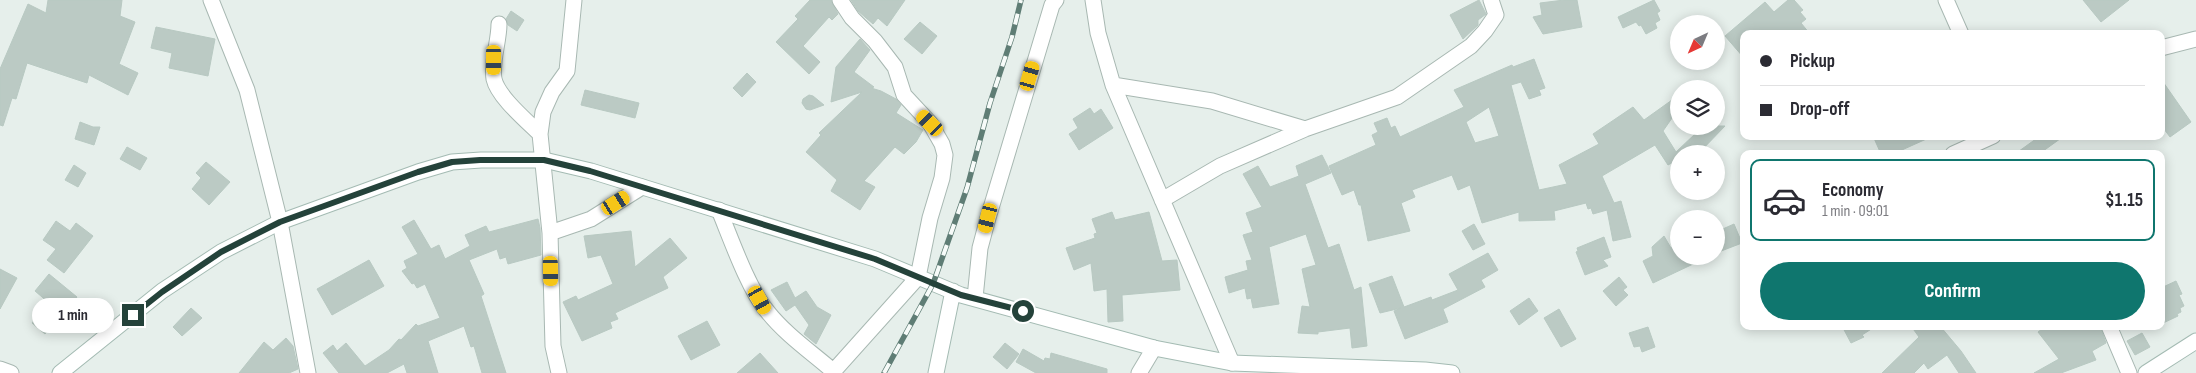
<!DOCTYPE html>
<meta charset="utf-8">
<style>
:root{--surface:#fff;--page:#f7f7f7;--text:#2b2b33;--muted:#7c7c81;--line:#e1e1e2;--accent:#0f766e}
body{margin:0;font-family:"Sofia Sans Condensed",sans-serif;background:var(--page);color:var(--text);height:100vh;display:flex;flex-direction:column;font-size:19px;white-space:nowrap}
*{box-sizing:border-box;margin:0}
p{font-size:16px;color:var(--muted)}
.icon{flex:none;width:28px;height:28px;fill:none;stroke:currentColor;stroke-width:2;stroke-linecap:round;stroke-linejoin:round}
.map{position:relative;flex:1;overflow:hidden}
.drawer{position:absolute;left:1740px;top:150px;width:425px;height:180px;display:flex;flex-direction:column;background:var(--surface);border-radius:10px;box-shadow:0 2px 12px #0003}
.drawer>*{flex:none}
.guide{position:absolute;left:1740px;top:30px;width:425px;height:110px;border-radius:10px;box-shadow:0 2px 12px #0003;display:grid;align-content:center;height:110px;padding:0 20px;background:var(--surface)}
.needle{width:32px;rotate:224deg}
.controls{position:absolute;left:1670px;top:15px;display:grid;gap:10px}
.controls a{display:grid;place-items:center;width:55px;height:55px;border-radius:50%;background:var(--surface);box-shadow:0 2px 12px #0003;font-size:25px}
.end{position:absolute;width:22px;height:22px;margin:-11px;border:6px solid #24423a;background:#fff;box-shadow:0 0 0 2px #fff}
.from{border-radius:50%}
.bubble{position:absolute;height:35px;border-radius:18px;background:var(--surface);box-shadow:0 2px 12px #0003;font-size:16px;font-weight:700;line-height:35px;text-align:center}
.car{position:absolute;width:15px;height:30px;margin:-15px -8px;border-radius:6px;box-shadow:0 0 4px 1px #0007;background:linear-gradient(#f5c518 24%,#345 0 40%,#f5c518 0 76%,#345 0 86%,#f5c518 0)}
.guide b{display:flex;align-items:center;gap:18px;height:48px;font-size:19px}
.guide b+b{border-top:1px solid var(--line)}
.guide i{width:12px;height:12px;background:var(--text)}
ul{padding:9px 0 0;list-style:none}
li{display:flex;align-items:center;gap:15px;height:82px;margin:0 10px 8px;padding:0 10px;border:2px solid transparent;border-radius:10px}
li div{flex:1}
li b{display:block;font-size:19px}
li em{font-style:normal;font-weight:700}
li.on{border-color:var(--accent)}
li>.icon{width:45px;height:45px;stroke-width:1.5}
.action{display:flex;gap:10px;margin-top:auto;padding:10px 20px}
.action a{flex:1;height:58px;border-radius:30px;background:var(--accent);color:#fff;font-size:20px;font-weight:700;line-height:58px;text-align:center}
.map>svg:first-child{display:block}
.building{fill:#bbcac4;stroke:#b8c9c2;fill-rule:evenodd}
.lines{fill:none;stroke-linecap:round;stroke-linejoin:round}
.street-casing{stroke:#a8b8b2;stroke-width:17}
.secondary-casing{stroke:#a4bbb3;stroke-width:17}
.street{stroke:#fff;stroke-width:15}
.secondary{stroke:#fff;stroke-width:15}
.rail-casing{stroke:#5f7d75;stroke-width:5.5}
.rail{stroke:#f7fbf9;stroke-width:4;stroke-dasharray:11;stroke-linecap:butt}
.route{stroke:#24423a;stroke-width:6}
</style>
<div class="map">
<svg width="2196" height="373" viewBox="0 0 2196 373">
<rect width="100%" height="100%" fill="#e6efeb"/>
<path class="building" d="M48,0H122L120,16L135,22L119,64L138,73L128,95L89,75L87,83L27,63L16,99L12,98L3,126L0,125V69L28,4L46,13Z
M810,0H831L838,14L832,20L829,17L803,46L820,62L809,74L776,42L798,19L795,16Z
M851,0H905L887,26L878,18L873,24L858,11Z
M1479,0L1486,14L1478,20V25L1463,39L1450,15Z
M1564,0H1577L1582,27L1543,34L1533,17L1542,15L1540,3Z
M1654,0L1660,11L1657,13L1660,20L1655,23L1657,28L1646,34L1641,25L1639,26L1636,22L1623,28L1618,17Z
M1788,0H1794L1803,10L1800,12L1806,19L1801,23L1810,34H1744V58L1725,36L1765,2L1774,12Z
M2083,0H2129L2101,22Z
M511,11L524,20L517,31L508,25L506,19Z
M920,22L937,36L922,54L904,39Z
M156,27L215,39L208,76L169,68L172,53L151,48Z
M860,39L870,50L854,72L874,87L871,88L881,91L896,99L901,105L896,113L923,130L916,142L904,154L895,147L864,181L875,187L860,210L831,191L837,180L806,152L821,135L819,133L862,92L831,102L836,67Z
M1534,59L1545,88L1539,90L1541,95L1529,99L1521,82L1511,85L1539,190L1567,184L1559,165L1599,144L1593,134L1633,107L1644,120L1679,95V108L1663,131L1676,152L1696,133L1691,126H1725L1698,154H1677L1679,159L1668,165L1655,145L1602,176L1614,203L1621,201L1631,237L1613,241L1607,210L1593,214L1591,208L1588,209L1586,203L1554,211L1555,220L1519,221V212L1482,223L1470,185L1458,190L1452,175L1412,190L1415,197L1401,203L1410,231L1368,241L1361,205H1359L1354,190L1342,195L1329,166L1376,145L1372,135L1378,132L1374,123L1387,118L1391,128L1395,126L1400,137L1464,107L1454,90L1512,65L1513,67ZM1489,107L1499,136L1475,143L1466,122Z
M747,73L756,82L742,97L733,88Z
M2161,79L2191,122L2170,137L2161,125Z
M585,90L639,103L635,118L581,105Z
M809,95L813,96L824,105L810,110L806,109L802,103L803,99Z
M1090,108L1094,114L1101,109L1113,128L1079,150L1069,134L1078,128L1073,119Z
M80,122L93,127H100L94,145L75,139Z
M1873,136H1933L1893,154H1881Z
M2040,136H2064L2039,154H2015Z
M127,147L147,158L140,170L120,159Z
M1322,155L1331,173L1305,184L1328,248L1339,244L1354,290L1361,287L1367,346L1352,348L1350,328L1318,332V334L1298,333L1302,306L1310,307L1302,269L1316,265L1306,234L1269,247L1279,304L1253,308L1251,298L1247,299L1245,288L1229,293L1225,277L1248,270L1246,261L1252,260L1243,235L1253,232L1246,213L1262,207L1243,174L1258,166L1270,187L1299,176L1296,166Z
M206,162L230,182L209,205L192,189L201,178L196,173Z
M74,165L86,173L78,187L65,180Z
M1112,212L1115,220L1149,212L1162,261L1177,260L1180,290L1122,295L1123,321L1108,322L1107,289L1094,291L1091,263L1074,270L1066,248L1095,238L1094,234L1097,233L1092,219Z
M538,219L540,228L541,255L508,264L506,257L500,259L497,249L469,260L484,294L481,296L506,373H482L474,346L471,347L464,326L428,341L438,373H407L404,364L387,373H339L323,353L333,345L337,351L346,343L365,366L389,350L399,339L401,340L416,324L418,326L440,318L425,284L417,288L414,283L412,284L402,271L407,268L404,261L418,254L402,227L414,220L431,249L439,245L445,259L470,246L465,235L486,226L489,232Z
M56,221L70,231L76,223L93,236L64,273L47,260L56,249L43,240Z
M1474,224L1485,244L1473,250L1462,231Z
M1734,224L1742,243L1716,253V232Z
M631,231L635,267L670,238L687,258L663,277L668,288L615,313L618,319L610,322L612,328L582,341L563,302L576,296L578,300L613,284L601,255L588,258L584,236Z
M1664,236L1671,248L1679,244V256H1710L1653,283L1643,261L1653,256L1652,247Z
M1604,237L1611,257L1603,260L1608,266L1585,275L1576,252L1578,251L1577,248Z
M1488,253L1498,270L1481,280L1485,287L1443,309L1448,322L1405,339L1394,311L1401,308L1380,313L1369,284L1392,276L1404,307L1431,297L1432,300L1458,290L1449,274Z
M369,260L384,286L332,315L317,289Z
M0,269L17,278L0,309Z
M49,274L77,297L45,334L32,323L49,303L35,291Z
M1619,277L1627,287L1623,290L1628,295L1616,306L1603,291Z
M2176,281L2182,294L2179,295L2184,306L2180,308L2181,312L2177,314L2178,316L2161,324V288Z
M787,282L795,298L806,291L817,307L831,315L816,344L804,334L809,325L795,305L786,311L771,290Z
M1529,298L1538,311L1519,325L1510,311Z
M191,308L202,318L182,336L173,327Z
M1559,309L1576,339L1561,347L1544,318Z
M707,321L720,345L691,360L678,336Z
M1842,326H1876L1862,335L1864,337L1851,343Z
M1911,326H1940L1961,351L1976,373H1959L1947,355L1928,369L1924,363L1914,373H1882L1919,337Z
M2046,326H2100L2106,343L2092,351L2096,360L2061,373H2034L2059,359L2038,332Z
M1648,327L1655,347L1642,352L1640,346L1634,347L1629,333Z
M2142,333L2150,347L2135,355L2127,341Z
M286,338L293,346L298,369L289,373H239L264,342L273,350Z
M1005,343L1019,354L1007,369L993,357Z
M1023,349L1044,361L1045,358L1050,359L1051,353L1107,369V373H1036L1016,362Z
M760,353L778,373H737Z"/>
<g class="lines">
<defs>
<path id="street" d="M211,0L247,90L280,222L308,373
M1093,0L1098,33L1113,85L1232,363
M1946,0L1961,34
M499,24C499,42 491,62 494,79C498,97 527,121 540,134
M2161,48L2196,39
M1113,85L1212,101L1305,129
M1953,154L1993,136
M1162,200L1220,166L1305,129L1397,97L1471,46L1485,31L1496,15L1491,0
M719,210C731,239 748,288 767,311C785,334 811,352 833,371
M550,233L591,219L642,187
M975,298L980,248L988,218L1052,5L1056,0
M2109,326L2129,373
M0,369L11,373
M559,373L553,346L550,233L540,134L543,112L552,92L567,71L574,0
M832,373L918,277L930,218L942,178L945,155L942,144L930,123L904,95L895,67L875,41L852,18L840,0
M1139,373L1154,348"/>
<path id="secondary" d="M60,373L162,291L221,252L280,222L418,172L452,162L481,160H544L591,171L875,259L961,295L1154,348L1232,363L1425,370L1452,373
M936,373L953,291
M2146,373L2196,341"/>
</defs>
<use href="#street" class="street-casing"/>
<use href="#secondary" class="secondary-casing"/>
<use href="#street" class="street"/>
<use href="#secondary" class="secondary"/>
<defs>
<path id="rail" d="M884,373L933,284L967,188L990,103L1012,37L1021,0"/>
</defs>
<use href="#rail" class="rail-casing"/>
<use href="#rail" class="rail"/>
</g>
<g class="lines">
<path class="route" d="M133,315L162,292L221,252L280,222L418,172L452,162L480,160H544L590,171L875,259L961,295L1023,311"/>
</g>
</svg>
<div class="controls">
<a><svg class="needle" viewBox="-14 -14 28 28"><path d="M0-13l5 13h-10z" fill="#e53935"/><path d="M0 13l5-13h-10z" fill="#7c7c81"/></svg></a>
<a><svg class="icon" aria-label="layers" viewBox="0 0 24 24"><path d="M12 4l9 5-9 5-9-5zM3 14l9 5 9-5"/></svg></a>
<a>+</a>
<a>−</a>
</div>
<i class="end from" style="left:1023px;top:311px"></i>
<i class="end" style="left:133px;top:315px"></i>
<div class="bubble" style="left:32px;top:298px;width:82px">1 min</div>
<i class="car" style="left:494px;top:60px;rotate:180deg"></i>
<i class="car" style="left:1030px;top:76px;rotate:16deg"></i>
<i class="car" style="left:930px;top:123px;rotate:314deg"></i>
<i class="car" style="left:616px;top:203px;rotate:58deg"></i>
<i class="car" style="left:988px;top:218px;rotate:194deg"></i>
<i class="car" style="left:551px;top:271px;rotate:179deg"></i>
<i class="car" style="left:760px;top:300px;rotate:151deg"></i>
<div class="guide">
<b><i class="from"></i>Pickup</b>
<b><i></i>Drop-off</b>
</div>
<section class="drawer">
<ul>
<li class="on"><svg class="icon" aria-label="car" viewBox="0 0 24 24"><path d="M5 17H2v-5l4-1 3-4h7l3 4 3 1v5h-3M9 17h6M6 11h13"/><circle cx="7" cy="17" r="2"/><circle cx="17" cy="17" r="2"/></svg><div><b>Economy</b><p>1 min · 09:01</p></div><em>$1.15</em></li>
</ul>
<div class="action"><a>Confirm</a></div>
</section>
</div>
